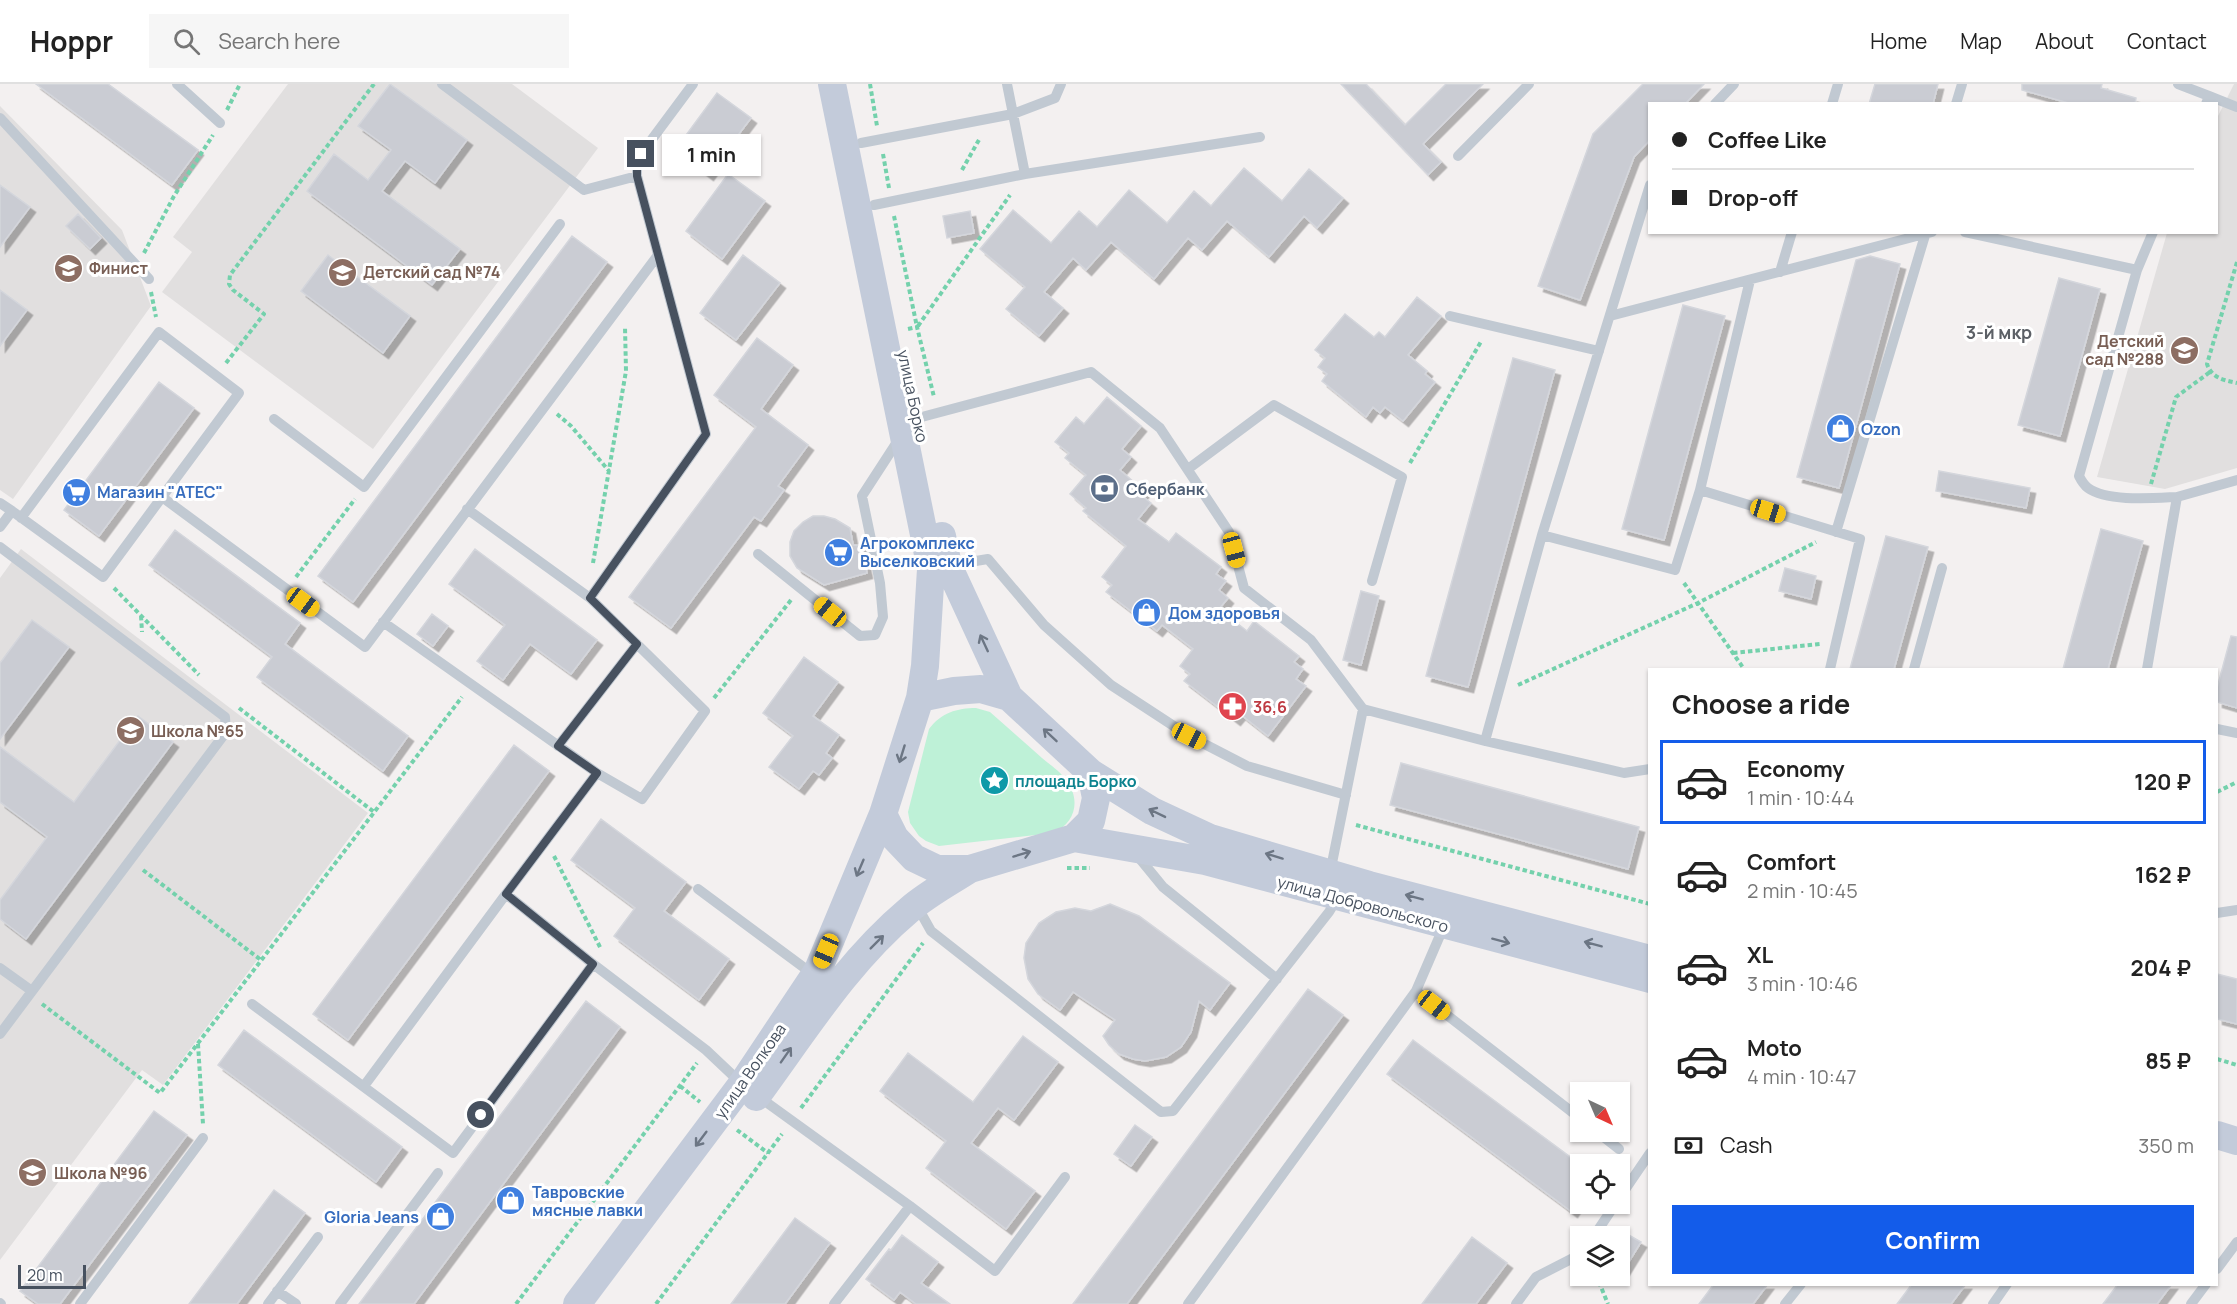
<!DOCTYPE html>
<meta charset="utf-8">
<style>
:root{--surface:#fff;--page:#f6f6f6;--text:#222;--muted:#767676;--line:#e0e0e0;--accent:#135cea}
body{margin:0;font-family:Manrope,sans-serif;background:var(--page);color:var(--text);height:100vh;display:flex;flex-direction:column;font-size:22px;white-space:nowrap}
*{box-sizing:border-box;margin:0}
p{font-size:20px;color:var(--muted)}
.icon{flex:none;width:33px;height:33px;fill:none;stroke:currentColor;stroke-width:2;stroke-linecap:round;stroke-linejoin:round}
.map{position:relative;flex:1;overflow:hidden}
.details{position:absolute;left:1648px;top:584px;width:570px;height:618px;display:flex;flex-direction:column;background:var(--surface);border-radius:0px;box-shadow:0 2px 4px #0004}
.details>*{flex:none}
.top-card{position:absolute;left:1648px;top:18px;width:570px;height:132px;border-radius:0px;box-shadow:0 2px 4px #0004;display:grid;align-content:center;height:132px;padding:0 24px;background:var(--surface)}
.needle{width:39px;rotate:136deg}
.buttons{position:absolute;left:1570px;top:998px;display:grid;gap:12px}
.buttons a{display:grid;place-items:center;width:60px;height:60px;border-radius:0px;background:var(--surface);box-shadow:0 2px 4px #0004;font-size:30px}
.scale{position:absolute;left:18px;bottom:15px;width:68px;box-sizing:border-box;padding-left:6px;border:3px solid #47515f;border-top:0;font-size:16px;line-height:21px;white-space:nowrap;color:#47515f;-webkit-text-stroke:4px #fff;paint-order:stroke}
.end{position:absolute;width:27px;height:27px;margin:-14px;border:8px solid #47515f;background:#fff;box-shadow:0 0 0 3px #fff}
.from{border-radius:50%}
.bubble{position:absolute;height:42px;border-radius:0px;background:var(--surface);box-shadow:0 2px 4px #0004;font-size:20px;font-weight:700;line-height:42px;text-align:center}
.car{position:absolute;width:18px;height:36px;margin:-18px -9px;border-radius:8px;box-shadow:0 0 4px 2px #0007;background:linear-gradient(#f5c518 24%,#345 0 40%,#f5c518 0 76%,#345 0 86%,#f5c518 0)}
.top-card b{display:flex;align-items:center;gap:21px;height:57px;font-size:22px}
.top-card b+b{border-top:2px solid var(--line)}
.top-card i{width:15px;height:15px;background:var(--text)}
ul{padding:0;list-style:none}
li{display:flex;align-items:center;gap:18px;height:84px;margin:0 12px 9px;padding:0 12px;border:3px solid transparent;border-radius:0px}
li div{flex:1}
li b{display:block;font-size:22px}
li em{font-style:normal;font-weight:700}
li.active{border-color:var(--accent)}
li>.icon{width:54px;height:54px;stroke-width:1.5}
h2{padding:0 24px;font-size:27px;line-height:72px}
.pay{display:flex;align-items:center;gap:15px;height:66px;padding:0 24px;font-size:22px}
.pay p{margin-inline-start:auto}
.cta{display:flex;gap:12px;margin-top:auto;padding:12px 24px}
.cta a{flex:1;height:69px;border-radius:0px;background:var(--accent);color:#fff;font-size:24px;font-weight:700;line-height:69px;text-align:center}
header{display:flex;align-items:center;gap:36px;box-sizing:border-box;height:84px;padding:0 30px;background:var(--surface);border-bottom:2px solid var(--line)}
header strong{font-size:28px}
nav{display:flex;gap:33px;margin-inline-start:auto;font-size:21px}
.search{width:420px;height:54px;background:var(--page);display:flex;align-items:center;gap:15px;box-sizing:border-box;padding:0 21px;border-radius:0px;color:var(--muted);font-size:22px}
.map>svg:first-child{display:block}
.education{fill:#e1dfdf}
.green{fill:#bef1d7}
.building{fill:#caccd3;stroke:#d4d6dc;stroke-width:1.5;filter:url(#shadow)}
.lines{fill:none;stroke-linecap:round;stroke-linejoin:round}
.path{stroke:#74d1ac;stroke-width:4;stroke-dasharray:4.5 3;stroke-linecap:butt}
.service{stroke:#c1c9d2;stroke-width:10}
.secondary{stroke:#c3cbda;stroke-width:28}
.oneway{stroke:#6c7684}
.route{stroke:#47515f;stroke-width:8}
.labels{text-anchor:middle;dominant-baseline:central;stroke-width:6;stroke-linejoin:round;paint-order:stroke}
.education-label{font-size:16px;font-weight:bold;fill:#785e54;stroke:#fff;text-anchor:start}
.street-label{font-size:16px;fill:#47515f;stroke:#fff}
.shop-label{font-size:16px;font-weight:bold;fill:#366cbe;stroke:#fff;text-anchor:start}
.service-label{font-size:16px;font-weight:bold;fill:#4e5e75;stroke:#fff;text-anchor:start}
.health-label{font-size:16px;font-weight:bold;fill:#be3a42;stroke:#fff;text-anchor:start}
.culture-label{font-size:16px;font-weight:bold;fill:#0d838f;stroke:#fff;text-anchor:start}
.neighbourhood-label{font-size:18px;font-weight:bold;fill:#5c6066;stroke:#fff}
</style>
<header>
<strong>Hoppr</strong>
<div class="search"><svg class="icon" aria-label="search" viewBox="0 0 24 24"><circle cx="10" cy="10" r="6"/><path d="M15 15l6 6"/></svg>Search here</div>
<nav><a>Home</a><a>Map</a><a>About</a><a>Contact</a></nav>
</header>
<div class="map">
<svg width="2237" height="1220" viewBox="0 0 2237 1220">
<defs>
<filter id="shadow"><feDropShadow dx="5.5" dy="5.5" stdDeviation="0" flood-color="#0004"/></filter>
</defs>
<rect width="100%" height="100%" fill="#f3f0f0"/>
<path class="education" d="M288,0H512L598,64L373,365L162,208L192,168L173,153Z
M2234,0H2237V384L2165,405L2097,393L2167,149L2217,148V34Z
M0,22L122,146L151,222L13,415L0,406Z
M21,465L368,729L163,1001L142,986L0,1176V494Z"/>
<path class="green" d="M976,624L990,628C1007,643 1025,659 1042,674C1050,681 1060,687 1066,696C1081,715 1076,739 1053,749L939,762L926,757L919,752L910,739L908,728L929,645C941,629 957,624 976,624Z"/>
<path class="building" d="M36,0H108L198,66L172,101Z
M390,0L467,56L435,99L405,77L382,107L460,165L432,201L307,107L334,70L368,96L391,66L358,42Z
M1341,0H1366L1405,41L1446,0H1483L1423,60L1441,78L1428,91Z
M1643,0H1704L1685,20H1650V56L1634,73L1580,216L1538,202L1593,50Z
M1875,0H1938L1933,20H1869Z
M2022,0H2102L2101,4L2136,14L2135,20H2072L2022,6Z
M717,9L751,34L708,91L675,66Z
M1244,84L1282,117L1309,85L1343,114L1317,144L1304,132L1269,173L1227,137L1202,166L1188,154L1154,195L1111,158L1086,186L1073,174L1044,208L1063,224L1039,252L1006,225L1025,203L980,165L1013,126L1051,159L1079,127L1097,143L1129,106L1167,139L1194,107L1211,122Z
M728,90L765,117L722,175L686,147Z
M0,101L30,123L0,163Z
M970,127L974,149L947,154L943,132Z
M78,130L101,154L90,165L66,142Z
M572,152L607,178L353,518L318,492Z
M328,171L410,232L383,269L301,207Z
M743,171L780,199L736,256L700,229Z
M1870,172L1900,180L1839,404L1797,393L1856,176Z
M2059,194L2100,205L2060,352L2018,341Z
M0,206L27,226L0,262Z
M1417,213L1441,232L1408,271L1427,287L1425,290L1435,298L1403,337L1385,323L1380,329L1373,323L1366,333L1322,297L1327,290L1318,283L1325,274L1315,266L1345,230L1374,253L1379,248L1385,253Z
M1683,221L1725,232L1664,456L1622,445Z
M757,254L793,281L761,325L808,361L778,402L784,406L761,437L754,433L671,544L629,513L756,343L714,311Z
M1513,274L1555,286L1468,603L1426,592Z
M159,298L194,324L99,452L64,426Z
M1107,313L1141,342L1122,365L1131,373L1120,386L1144,407L1141,411L1151,419L1138,435L1169,458L1176,449L1221,483L1216,490L1226,497L1219,506L1228,514L1219,525L1247,547L1254,537L1299,572L1294,578L1303,585L1296,595L1306,602L1268,652L1240,630L1235,636L1184,597L1190,590L1180,582L1193,565L1162,541L1157,547L1106,508L1112,501L1102,493L1126,462L1083,427L1086,424L1070,410L1086,391L1065,374L1069,369L1055,358L1076,333L1084,340Z
M1939,387L2030,404L2026,424L1936,407Z
M813,432H824L835,435L850,444L853,461L861,462L867,489L824,501L797,484L790,472V458L794,447L803,438Z
M2101,445L2143,457L2108,585H2063Z
M175,446L300,539L285,560L408,652L383,687L257,593L272,573L149,481Z
M1886,452L1928,463L1894,585H1850Z
M475,465L597,556L571,590L530,560L503,596L477,577L505,541L449,500Z
M1785,484L1816,492L1811,515L1779,507Z
M1361,507L1379,512L1361,581L1343,576Z
M432,530L448,542L433,562L417,550Z
M32,536L69,563L0,655V579Z
M2231,552L2237,553V624L2217,618V604Z
M804,573L838,598L813,632L839,651L826,669L832,674L819,691L813,687L799,705L769,683L793,652L763,629Z
M138,632L173,658L26,855L0,835V816L47,753L0,718V663L74,718Z
M514,661L549,687L348,956L313,930Z
M1401,679L1639,743L1628,785L1390,721Z
M601,735L686,798L664,827L729,875L699,916L614,852L635,824L571,776Z
M1110,820L1139,832L1230,899L1210,926L1199,917L1191,948L1181,963L1166,973L1145,977L1133,975L1119,970L1109,961L1103,952L1115,936L1073,908L1060,926L1038,910L1028,895L1024,874L1026,859L1039,839L1056,828L1075,824L1091,827Z
M2217,890L2237,895V940L2217,935Z
M1308,905L1343,931L1127,1220H1073Z
M586,917L620,943L414,1220H359Z
M244,946L402,1063L376,1098L218,981Z
M1023,952L1058,978L1014,1036L998,1024L971,1059L1035,1107L1006,1145L926,1084L946,1057L880,1007L908,969L973,1018Z
M1413,956L1581,1081V1115L1572,1128L1387,990Z
M154,1027L187,1051L60,1220H38L20,1207Z
M1135,1041L1152,1053L1131,1082L1114,1070Z
M274,1106L305,1129L237,1220H189Z
M795,1134L830,1159L785,1220H731Z
M1620,1146L1641,1158L1620,1192Z
M902,1151L938,1178L921,1199L950,1220H916L900,1208L894,1216L866,1195L889,1165L891,1166Z
M1472,1153L1507,1179L1476,1220H1422Z
M1714,1200H1768L1753,1220H1699Z
M1912,1200H1966L1951,1220H1897Z
M2118,1200H2172L2157,1220H2103Z"/>
<g class="lines">
<path class="path" d="M870,0L877,42
M227,26L240,0
M883,70L889,104
M962,86L980,54
M894,132L917,243
M144,169L174,112L213,51
M2237,178L2207,280C2212,294 2223,296 2237,299
M151,208L156,233
M918,242L1010,111
M908,245L917,243L934,313
M226,279L264,230L233,206L229,200L230,191L374,0
M557,330L571,342L609,387
M1410,379L1482,256
M2151,400L2176,313L2210,288
M593,479L626,287L625,243
M296,493L355,415
M1684,499L1744,585
M114,504L199,591
M141,532L142,548
M1733,569L1820,560
M1518,601L1698,519L1816,458
M714,614L791,516
M239,624L374,728
M2217,708L2237,698
M1356,741L1650,820
M554,772L601,865
M1067,784H1090
M143,786L261,876
M42,920L160,1009L462,613
M198,960L203,1040
M2217,975L2237,981
M680,1002L700,1018
M801,1024L923,859
M737,1046L768,1069
M1596,1191L1608,1220
M516,1220L697,979
M656,1220L782,1050"/>
<path class="service" d="M177,0L220,39
M442,0L584,106L637,92
M1007,0L1025,90
M2178,0L2209,12
M1715,20L1734,0
M1832,20L1838,0
M1956,20L1962,0
M2206,20L2209,12L2237,23
M0,34L149,195
M861,59L1013,30L1055,14L1061,0
M1458,72L1529,0
M874,121L1025,90L1260,53
M1965,148L2137,186
M1780,188L1792,148
M1750,196L1700,406L1860,455L1830,585
M1450,232L1599,267
M1610,232L1932,148
M918,334L1091,288L1160,344L1229,448L1244,504L1311,556L1363,625L1485,657L1624,689L1650,685
M274,335L364,403L560,140
M1188,385L1274,321L1402,393L1372,497
M2177,413L2237,396
M0,419L12,427L0,443
M467,425L590,514L705,627L642,715L597,689L506,810
M12,427L103,493L162,413L365,563L658,171
M21,434L159,248L239,309L162,413
M1836,448L1926,148
M1542,451L1675,486L1700,406
M0,463L225,633L226,648L0,950
M758,470L860,552L875,551L883,533L880,499L862,412L899,355
M951,481L988,475L1044,541L1111,601L1189,652L1247,682L1346,711
M590,514L706,350L637,92V81L641,70L693,0
M383,538L597,689
M1914,585L1942,484
M2147,585L2177,413C2154,414 2107,418 2088,404C2084,401 2081,396 2079,392L2137,186L2153,148
M2217,645L2237,649
M1485,657L1542,451L1650,101
M558,662L637,560
M1136,770L1163,803L1277,895
M1330,789L1363,625
M698,805L814,891
M917,822L931,847L1161,1028L1173,1027L1329,828L1338,813
M2217,829L2237,826
M0,884L32,907
M1416,907L1581,1035
M252,920L453,1069L593,880
M364,1002L506,810L593,880L706,966L742,1000
M759,1013L910,1122L834,1220
M1596,1047L1619,1065
M1620,1113L1650,1069
M910,1122L995,1187L1065,1093
M1594,1152L1616,1119
M2217,1185L2237,1158
M277,1207L296,1220
M0,1219L1,1220
M80,1220L203,1054
M268,1220L318,1153
M340,1220L438,1089
M1188,1220L1416,907L1444,842
M1516,1220L1536,1193L1581,1170
M1785,1220L1801,1200
M1993,1220L2007,1200
M2191,1220L2206,1200"/>
<path class="secondary" d="M942,452L948,481L1009,613
M920,614L954,607L981,605L1009,613L1091,689L1152,727L1210,754L1369,801L1650,875
M883,730L895,754L914,774L937,785H970L1074,754L1091,737L1096,714L1091,689
M1074,754L1205,777L1650,895
M756,1013C804,948 846,879 909,826C927,810 950,798 970,785
M2217,1051L2237,1057
M577,1220L742,1000L818,886L883,730L920,614L925,582L931,485L832,0"/>
</g>
<defs><path id="oneway-shaft" d="M-6 0H5M1.5-3L5.5 0L1.5 3" fill="none" stroke-width="1.6" stroke-linecap="round" stroke-linejoin="round" transform="scale(1.5)"/></defs>
<g class="oneway">
<use href="#oneway-shaft" transform="translate(984 559) rotate(-115)"/>
<use href="#oneway-shaft" transform="translate(1050 651) rotate(-137)"/>
<use href="#oneway-shaft" transform="translate(902 670) rotate(107)"/>
<use href="#oneway-shaft" transform="translate(1157 729) rotate(-154)"/>
<use href="#oneway-shaft" transform="translate(1022 770) rotate(-17)"/>
<use href="#oneway-shaft" transform="translate(1274 772) rotate(-163)"/>
<use href="#oneway-shaft" transform="translate(860 784) rotate(113)"/>
<use href="#oneway-shaft" transform="translate(1414 813) rotate(-165)"/>
<use href="#oneway-shaft" transform="translate(1501 857) rotate(15)"/>
<use href="#oneway-shaft" transform="translate(877 858) rotate(-45)"/>
<use href="#oneway-shaft" transform="translate(1593 860) rotate(-165)"/>
<use href="#oneway-shaft" transform="translate(786 971) rotate(-55)"/>
<use href="#oneway-shaft" transform="translate(701 1055) rotate(127)"/>
</g>
<g class="lines">
<path class="route" d="M481,1031L593,880L506,810L597,689L558,662L637,560L590,514L706,350L637,92V81L641,70"/>
</g>
<defs>
<symbol id="school-disc" viewBox="-11 -11 22 22"><circle r="9.5" fill="#8d6e63" stroke="#fff"/><path d="M0-5L7-2L0 1L-7-2ZM-4 1L0 2.5L4 1V4Q0 6-4 4Z" fill="#fff"/></symbol>
<symbol id="shop-disc" viewBox="-11 -11 22 22"><circle r="9.5" fill="#3f7fe0" stroke="#fff"/><path d="M-5-2.5h2.3a2.7 3.5 0 0 1 5.4 0H5L5.5 6h-11ZM-1.5-2.5h3a1.5 2.3 0 0 0-3 0Z" fill="#fff"/></symbol>
<symbol id="bank-disc" viewBox="-11 -11 22 22"><circle r="9.5" fill="#5c6f8a" stroke="#fff"/><path d="M-6-4H6V4H-6ZM0-2.3a2.3 2.3 0 1 0 0 4.6a2.3 2.3 0 1 0 0-4.6Z" fill="#fff"/></symbol>
<symbol id="supermarket-disc" viewBox="-11 -11 22 22"><circle r="9.5" fill="#3f7fe0" stroke="#fff"/><path d="M-6-5.5h2.5l.6 2H6L4.5 2H-2.5L-4.4-4H-6ZM-1.5 3.2a1.3 1.3 0 1 0 .1 0ZM3 3.2a1.3 1.3 0 1 0 .1 0Z" fill="#fff"/></symbol>
<symbol id="pharmacy-disc" viewBox="-11 -11 22 22"><circle r="9.5" fill="#e0444e" stroke="#fff"/><path d="M-2-6h4v4h4v4h-4v4h-4v-4h-4v-4h4Z" fill="#fff"/></symbol>
<symbol id="sight-disc" viewBox="-11 -11 22 22"><circle r="9.5" fill="#0f9aa8" stroke="#fff"/><path d="M0-6L1.8-2.2L6-1.7L2.9 1.2L3.7 5.4L0 3.3L-3.7 5.4L-2.9 1.2L-6-1.7L-1.8-2.2Z" fill="#fff"/></symbol>
</defs>
<g fill-rule="evenodd">
<use href="#school-disc" x="52" y="168" width="33" height="33"/>
<use href="#school-disc" x="326" y="172" width="33" height="33"/>
<use href="#school-disc" x="2168" y="250" width="33" height="33"/>
<use href="#shop-disc" x="1824" y="328" width="33" height="33"/>
<use href="#bank-disc" x="1088" y="388" width="33" height="33"/>
<use href="#supermarket-disc" x="60" y="392" width="33" height="33"/>
<use href="#supermarket-disc" x="822" y="452" width="33" height="33"/>
<use href="#shop-disc" x="1130" y="512" width="33" height="33"/>
<use href="#pharmacy-disc" x="1216" y="606" width="33" height="33"/>
<use href="#school-disc" x="114" y="630" width="33" height="33"/>
<use href="#sight-disc" x="978" y="680" width="33" height="33"/>
<use href="#school-disc" x="16" y="1072" width="33" height="33"/>
<use href="#shop-disc" x="494" y="1100" width="33" height="33"/>
<use href="#shop-disc" x="424" y="1116" width="33" height="33"/>
</g>
<g class="labels">
<g class="education-label">
<text x="89" y="184">Финист</text>
<text x="363" y="188">Детский сад №74</text>
<text x="2164" y="257" text-anchor="end">Детский<tspan x="2164" dy="18">сад №288</tspan></text>
<text x="151" y="647">Школа №65</text>
<text x="54" y="1089">Школа №96</text>
</g>
<g class="street-label">
<text transform="translate(913 312) rotate(78)">улица Борко</text>
<text transform="translate(1363 820) rotate(15)">улица Добровольского</text>
<text transform="translate(750 987) rotate(-55)">улица Волкова</text>
</g>
<g class="shop-label">
<text x="1861" y="345">Ozon</text>
<text x="97" y="408">Магазин "АТЕС"</text>
<text x="860" y="459">Агрокомплекс<tspan x="860" dy="18">Выселковский</tspan></text>
<text x="1168" y="529">Дом здоровья</text>
<text x="532" y="1108">Тавровские<tspan x="532" dy="18">мясные лавки</tspan></text>
<text x="419" y="1133" text-anchor="end">Gloria Jeans</text>
</g>
<g class="service-label">
<text x="1126" y="405">Сбербанк</text>
</g>
<g class="health-label">
<text x="1253" y="623">36,6</text>
</g>
<g class="culture-label">
<text x="1015" y="697">площадь Борко</text>
</g>
<g class="neighbourhood-label">
<text x="1999" y="248">3-й мкр</text>
</g>
</g>
</svg>
<div class="buttons">
<a><svg class="needle" viewBox="-14 -14 28 28"><path d="M0-13l5 13h-10z" fill="#e53935"/><path d="M0 13l5-13h-10z" fill="#767676"/></svg></a>
<a><svg class="icon" aria-label="locate" viewBox="0 0 24 24"><circle cx="12" cy="12" r="6"/><path d="M12 2v4M12 18v4M2 12h4M18 12h4"/></svg></a>
<a><svg class="icon" aria-label="layers" viewBox="0 0 24 24"><path d="M12 4l9 5-9 5-9-5zM3 14l9 5 9-5"/></svg></a>
</div>
<div class="scale">20 m</div>
<i class="end from" style="left:481px;top:1031px"></i>
<i class="end" style="left:641px;top:70px"></i>
<div class="bubble" style="left:662px;top:50px;width:99px">1 min</div>
<i class="car" style="left:1768px;top:427px;rotate:107deg"></i>
<i class="car" style="left:1234px;top:466px;rotate:165deg"></i>
<i class="car" style="left:303px;top:518px;rotate:126deg"></i>
<i class="car" style="left:830px;top:528px;rotate:309deg"></i>
<i class="car" style="left:1189px;top:652px;rotate:117deg"></i>
<i class="car" style="left:826px;top:867px;rotate:203deg"></i>
<i class="car" style="left:1434px;top:921px;rotate:128deg"></i>
<div class="top-card">
<b><i class="from"></i>Coffee Like</b>
<b><i></i>Drop-off</b>
</div>
<section class="details">
<h2>Choose a ride</h2>
<ul>
<li class="active"><svg class="icon" aria-label="car" viewBox="0 0 24 24"><path d="M5 17H2v-5l4-1 3-4h7l3 4 3 1v5h-3M9 17h6M6 11h13"/><circle cx="7" cy="17" r="2"/><circle cx="17" cy="17" r="2"/></svg><div><b>Economy</b><p>1 min · 10:44</p></div><em>120 ₽</em></li>
<li><svg class="icon" aria-label="car" viewBox="0 0 24 24"><path d="M5 17H2v-5l4-1 3-4h7l3 4 3 1v5h-3M9 17h6M6 11h13"/><circle cx="7" cy="17" r="2"/><circle cx="17" cy="17" r="2"/></svg><div><b>Comfort</b><p>2 min · 10:45</p></div><em>162 ₽</em></li>
<li><svg class="icon" aria-label="car" viewBox="0 0 24 24"><path d="M5 17H2v-5l4-1 3-4h7l3 4 3 1v5h-3M9 17h6M6 11h13"/><circle cx="7" cy="17" r="2"/><circle cx="17" cy="17" r="2"/></svg><div><b>XL</b><p>3 min · 10:46</p></div><em>204 ₽</em></li>
<li><svg class="icon" aria-label="car" viewBox="0 0 24 24"><path d="M5 17H2v-5l4-1 3-4h7l3 4 3 1v5h-3M9 17h6M6 11h13"/><circle cx="7" cy="17" r="2"/><circle cx="17" cy="17" r="2"/></svg><div><b>Moto</b><p>4 min · 10:47</p></div><em>85 ₽</em></li>
</ul>
<div class="pay"><svg class="icon" aria-label="cash" viewBox="0 0 24 24"><path d="M3 7h18v10H3z"/><circle cx="12" cy="12" r="2"/></svg>Cash<p>350 m</p></div>
<div class="cta"><a>Confirm</a></div>
</section>
</div>
